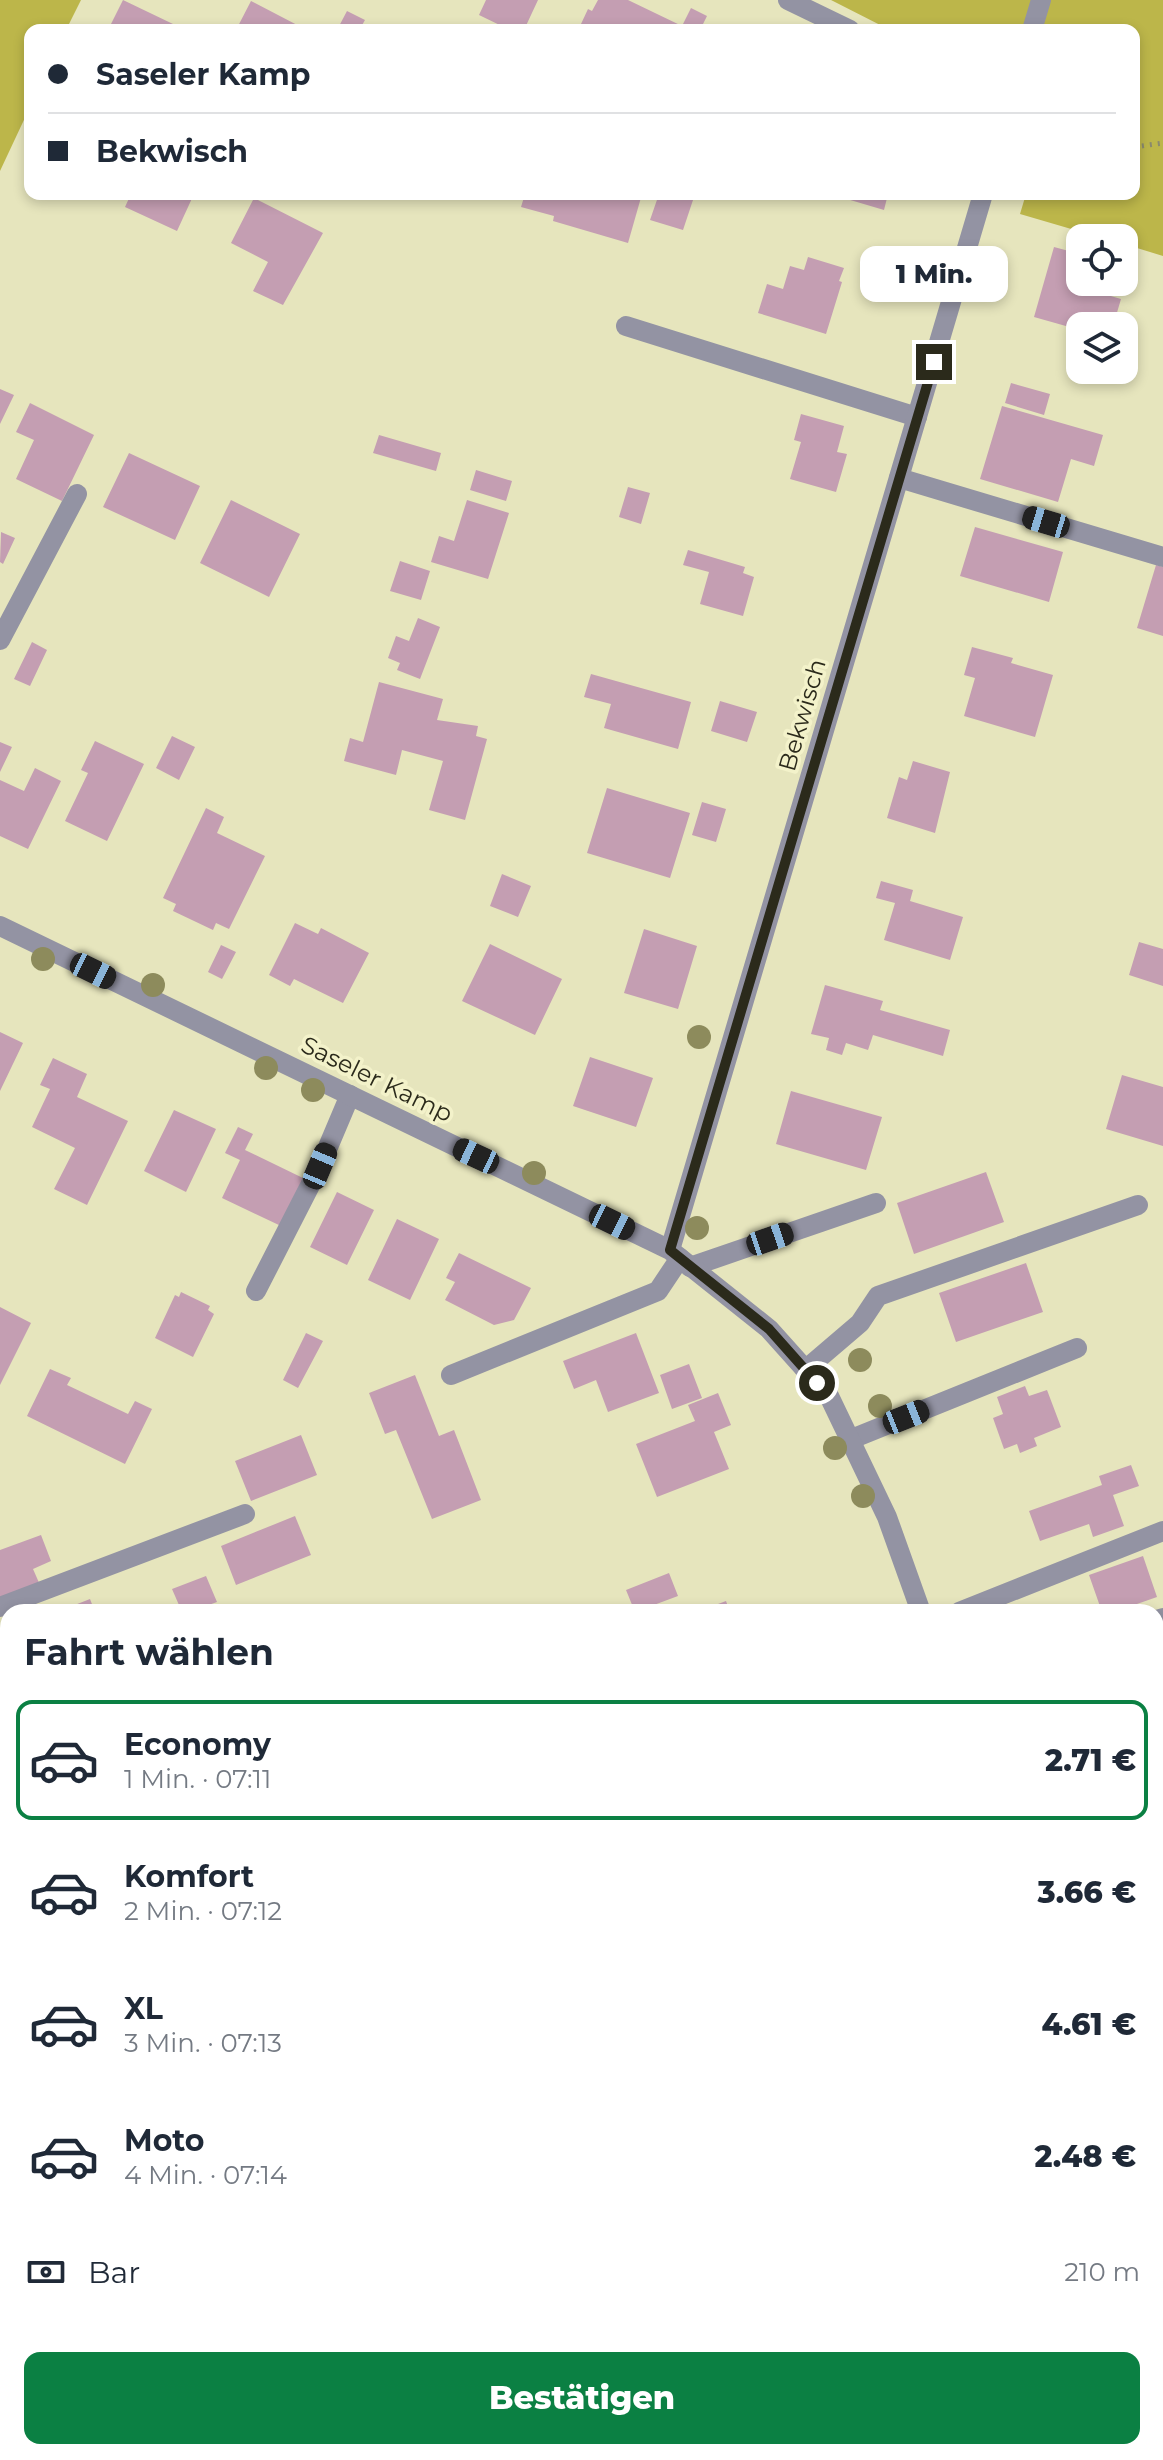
<!DOCTYPE html>
<html lang="de">
<meta charset="utf-8">
<style>
:root{--surface:#fff;--page:#f2f2f3;--text:#1f2937;--muted:#747a83;--line:#e0e1e3;--accent:#0b8043}
body{margin:0;font-family:Montserrat,sans-serif;background:var(--page);color:var(--text);height:100vh;display:flex;flex-direction:column;font-size:30px;white-space:nowrap}
*{box-sizing:border-box;margin:0}
p{font-size:26px;color:var(--muted)}
.icon{flex:none;width:44px;height:44px;fill:none;stroke:currentColor;stroke-width:2;stroke-linecap:round;stroke-linejoin:round}
.map{position:relative;flex:1;overflow:hidden}
.panel{position:absolute;left:0px;top:1604px;width:1164px;height:856px;display:flex;flex-direction:column;background:var(--surface);border-radius:24px 24px 0 0;box-shadow:0 4px 12px #0003}
.panel>*{flex:none}
.banner{position:absolute;left:24px;top:24px;width:1116px;height:176px;border-radius:16px;box-shadow:0 4px 12px #0003;display:grid;align-content:center;height:176px;padding:0 24px;background:var(--surface)}
.controls{position:absolute;left:1066px;top:224px;display:grid;gap:16px}
.controls a{display:grid;place-items:center;width:72px;height:72px;border-radius:16px;background:var(--surface);box-shadow:0 4px 12px #0003;font-size:40px}
.end{position:absolute;width:36px;height:36px;margin:-18px;border:10px solid #2b2a1b;background:#fff;box-shadow:0 0 0 4px #fff}
.from{border-radius:50%}
.bubble{position:absolute;height:56px;border-radius:16px;background:var(--surface);box-shadow:0 4px 12px #0003;font-size:26px;font-weight:800;line-height:56px;text-align:center}
.car{position:absolute;width:24px;height:48px;margin:-24px -12px;border-radius:10px;box-shadow:0 0 6px 2px #0007;background:linear-gradient(#222 24%,#8ab4d8 0 40%,#222 0 76%,#8ab4d8 0 86%,#222 0)}
.banner b{display:flex;align-items:center;gap:28px;height:76px;font-size:30px}
.banner b+b{border-top:2px solid var(--line)}
.banner i{width:20px;height:20px;background:var(--text)}
ul{padding:0;list-style:none}
li{display:flex;align-items:center;gap:24px;height:120px;margin:0 16px 12px;padding:0 8px;border:4px solid transparent;border-radius:16px}
li div{flex:1}
li b{display:block;font-size:30px}
li em{font-style:normal;font-weight:800}
li.on{border-color:var(--accent)}
li>.icon{width:72px;height:72px;stroke-width:1.5}
h2{padding:0 24px;font-size:36px;line-height:96px}
.pay{display:flex;align-items:center;gap:20px;height:88px;padding:0 24px;font-size:30px}
.pay p{margin-inline-start:auto}
.action{display:flex;gap:16px;margin-top:auto;padding:16px 24px}
.action a{flex:1;height:92px;border-radius:16px;background:var(--accent);color:#fff;font-size:32px;font-weight:800;line-height:92px;text-align:center}
.map>svg:first-child{display:block}
.green{fill:#bcb64a}
.building{fill:#c49eb2}
.lines{fill:none;stroke-linecap:round;stroke-linejoin:round}
.path{stroke:#8b8a6e;stroke-width:5;stroke-dasharray:2 6;stroke-linecap:butt}
.service{stroke:#9393a3;stroke-width:20}
.minor{stroke:#9393a3;stroke-width:20}
.tree{fill:#8d8b5c}
.route{stroke:#2b2a1b;stroke-width:10}
.labels{text-anchor:middle;dominant-baseline:central;stroke-width:7;stroke-linejoin:round;paint-order:stroke}
.street-label{font-size:24px;fill:#2b2a1b;stroke:#f3f2ca}
</style>
<div class="map">
<svg width="1163" height="2460" viewBox="0 0 1163 2460">
<rect width="100%" height="100%" fill="#e6e5bd"/>
<path class="green" d="M0,0H81L66,30H30V107L0,171Z
M831,0H1163V256L1124,244V238H1102L1020,214L1026,194H1134V30H890Z"/>
<path class="building" d="M123,0L173,24L170,30H108Z
M486,0H538L524,30H510L479,15Z
M598,0H628L682,26L691,8L707,16L700,30H583L585,26L581,24L588,9L592,11Z
M251,1L301,27L299,30H236Z
M347,11L365,20L361,27L368,30H337Z
M131,194H194L177,231L125,207Z
M525,194H642L628,243L553,221L554,216L521,207Z
M659,194H695L683,230L650,220Z
M830,194H888L884,210Z
M254,198L323,233L283,305L253,291L268,262L231,243Z
M1054,247L1080,254V282H1107L1104,294L1121,299L1113,326H1080V330L1034,317Z
M808,257L844,268L839,281L842,282L826,334L758,313L767,284L783,289L790,266L804,270Z
M1011,383L1050,394L1044,415L1005,403Z
M0,389L14,395L0,424Z
M30,403L94,435L62,501L16,479L34,440L16,432Z
M1002,406L1103,435L1094,466L1071,459L1058,502L980,479Z
M801,414L844,426L837,452L847,454L836,492L790,479L801,442L794,440Z
M379,435L441,453L436,471L373,453Z
M129,453L200,486L175,540L103,507Z
M476,470L512,481L506,501L470,490Z
M628,487L650,493L641,524L619,517Z
M231,500L300,534L269,597L200,563Z
M467,500L509,513L488,579L431,562L439,536L454,541Z
M975,527L1063,552L1049,602L960,576Z
M1,532L15,538L3,564L0,562Z
M688,550L745,567L743,573L754,577L743,616L700,604L709,572L683,565Z
M400,561L430,571L421,600L390,591Z
M1156,565L1163,567V636L1137,628Z
M418,618L440,627L420,679L397,670L400,663L388,658L396,636L409,641Z
M32,642L47,650L30,686L14,679Z
M972,647L1013,658L1011,663L1053,675L1035,737L964,716L975,678L964,675Z
M591,674L691,702L678,749L604,728L611,704L584,697Z
M379,682L443,699L437,720L478,726L476,736L487,739L465,820L429,810L443,761L402,750L396,775L344,761L350,738L363,742Z
M720,701L757,712L747,742L711,731Z
M172,736L195,747L179,780L156,768Z
M95,741L144,764L107,841L65,821L88,773L81,770Z
M0,742L12,747L0,772Z
M913,761L950,772L935,833L887,818L899,777L907,780Z
M35,768L61,781L28,849L0,836V780L24,791Z
M607,788L690,813L670,878L587,853Z
M702,802L726,809L716,842L692,835Z
M206,808L224,817L217,833L265,856L229,929L216,923L213,930L173,911L176,904L163,898Z
M502,874L531,886L518,917L490,906Z
M881,881L913,890L910,901L963,917L950,960L884,940L895,903L876,898Z
M295,923L318,934L321,928L369,953L343,1003L294,979L290,986L269,975Z
M644,929L697,946L678,1009L624,993Z
M1139,942L1163,949V986L1129,975Z
M490,944L562,979L535,1035L462,1001Z
M221,945L236,952L222,979L208,972Z
M825,985L883,1001L880,1010L950,1030L943,1056L873,1035L868,1050L846,1043L842,1055L826,1050L829,1038L811,1034Z
M0,1032L23,1043L0,1091Z
M590,1057L653,1078L636,1127L573,1106Z
M53,1058L87,1074L77,1097L128,1121L87,1205L54,1189L75,1148L32,1127L50,1089L40,1085Z
M1122,1075L1163,1087V1146L1106,1129Z
M791,1091L882,1117L866,1170L776,1144Z
M174,1110L216,1129L186,1192L144,1171Z
M238,1127L253,1134L245,1150L305,1179L281,1226L222,1198L240,1160L225,1153Z
M986,1172L1004,1222L914,1254L897,1203Z
M337,1192L374,1210L347,1265L310,1247Z
M397,1219L439,1239L410,1300L368,1280Z
M459,1253L531,1288L514,1320L494,1325L445,1300L455,1282L446,1278Z
M1026,1263L1043,1312L956,1342L939,1293Z
M181,1292L210,1306L208,1310L214,1314L193,1357L155,1338L175,1295L179,1297Z
M0,1307L31,1323L0,1385Z
M306,1333L323,1341L298,1388L283,1380Z
M636,1333L659,1393L608,1412L596,1380L574,1389L563,1361Z
M689,1364L702,1398L672,1409L660,1375Z
M50,1369L71,1378L67,1385L128,1414L135,1401L152,1409L125,1464L27,1416Z
M415,1375L439,1436L454,1430L481,1500L432,1519L396,1430L385,1434L369,1393Z
M1025,1386L1029,1396L1047,1390L1061,1427L1034,1438L1037,1446L1020,1453L1017,1444L1004,1449L993,1418L1003,1414L997,1397Z
M718,1393L731,1425L714,1432L729,1469L657,1497L636,1444L695,1421L688,1405Z
M301,1435L317,1475L251,1501L235,1461Z
M1131,1465L1139,1486L1113,1495L1124,1526L1093,1537L1089,1524L1040,1541L1029,1511L1102,1485L1099,1476Z
M295,1516L311,1555L236,1585L221,1546Z
M41,1535L51,1561L33,1569L40,1585L0,1601V1550Z
M1143,1556L1157,1597L1114,1612H1102L1089,1575Z
M669,1573L678,1596L635,1612L626,1590Z
M206,1576L217,1602L189,1612H182L172,1589Z
M90,1599L95,1612H57Z
M726,1601L730,1612H697Z
M8,1631V1674L0,1677V1634Z
M1163,1805V1860L1156,1863V1808Z
M1163,1908V1976L1156,1979V1911Z
M8,1992V2095L0,2099V1995Z
M8,2218V2266L0,2269V2221Z
M229,2452H290V2453L266,2460H232Z
M494,2452H566L569,2460H497Z
M824,2452H899L879,2460H828Z"/>
<g class="lines">
<path class="path" d="M1134,147L1163,143
M1156,2433L1163,2429
M1109,2460L1123,2452"/>
<path class="service" d="M626,326L917,417
M899,478L1163,557
M0,640L77,494
M690,1267L876,1203
M256,1291L320,1166L350,1095
M805,1370L860,1323L878,1296L1138,1205
M451,1375L658,1291L680,1258
M849,1440L1077,1348
M0,1607L245,1514
M959,1612L1163,1531
M1156,1620L1163,1618
M0,1690L8,1687
M1156,1779L1163,1777
M1156,2042L1163,2039"/>
<path class="minor" d="M788,0L850,30
M1032,30L1041,0
M0,926L670,1250L769,1329L829,1396L887,1517L921,1612
M670,1250L983,194
M0,1813L8,1833
M0,2159L8,2156
M1156,2244L1163,2263"/>
</g>
<g class="tree">
<circle cx="43" cy="959" r="12"/>
<circle cx="153" cy="985" r="12"/>
<circle cx="699" cy="1037" r="12"/>
<circle cx="266" cy="1068" r="12"/>
<circle cx="313" cy="1090" r="12"/>
<circle cx="534" cy="1173" r="12"/>
<circle cx="697" cy="1228" r="12"/>
<circle cx="860" cy="1360" r="12"/>
<circle cx="880" cy="1406" r="12"/>
<circle cx="835" cy="1448" r="12"/>
<circle cx="863" cy="1496" r="12"/>
</g>
<g class="lines">
<path class="route" d="M817,1383L769,1329L670,1250L934,362"/>
</g>
<g class="labels">
<g class="street-label">
<text transform="translate(802 715) rotate(-74)">Bekwisch</text>
<text transform="translate(377 1079) rotate(26)">Saseler Kamp</text>
</g>
</g>
</svg>
<div class="controls">
<a><svg class="icon" aria-label="locate" viewBox="0 0 24 24"><circle cx="12" cy="12" r="6"/><path d="M12 2v4M12 18v4M2 12h4M18 12h4"/></svg></a>
<a><svg class="icon" aria-label="layers" viewBox="0 0 24 24"><path d="M12 4l9 5-9 5-9-5zM3 14l9 5 9-5"/></svg></a>
</div>
<i class="end from" style="left:817px;top:1383px"></i>
<i class="end" style="left:934px;top:362px"></i>
<div class="bubble" style="left:860px;top:246px;width:148px">1 Min.</div>
<i class="car" style="left:1046px;top:522px;rotate:287deg"></i>
<i class="car" style="left:93px;top:971px;rotate:116deg"></i>
<i class="car" style="left:476px;top:1156px;rotate:295deg"></i>
<i class="car" style="left:320px;top:1166px;rotate:23deg"></i>
<i class="car" style="left:612px;top:1222px;rotate:116deg"></i>
<i class="car" style="left:770px;top:1239px;rotate:71deg"></i>
<i class="car" style="left:906px;top:1417px;rotate:68deg"></i>
<div class="banner">
<b><i class="from"></i>Saseler Kamp</b>
<b><i></i>Bekwisch</b>
</div>
<section class="panel">
<h2>Fahrt wählen</h2>
<ul>
<li class="on"><svg class="icon" aria-label="car" viewBox="0 0 24 24"><path d="M5 17H2v-5l4-1 3-4h7l3 4 3 1v5h-3M9 17h6M6 11h13"/><circle cx="7" cy="17" r="2"/><circle cx="17" cy="17" r="2"/></svg><div><b>Economy</b><p>1 Min. · 07:11</p></div><em>2.71 €</em></li>
<li><svg class="icon" aria-label="car" viewBox="0 0 24 24"><path d="M5 17H2v-5l4-1 3-4h7l3 4 3 1v5h-3M9 17h6M6 11h13"/><circle cx="7" cy="17" r="2"/><circle cx="17" cy="17" r="2"/></svg><div><b>Komfort</b><p>2 Min. · 07:12</p></div><em>3.66 €</em></li>
<li><svg class="icon" aria-label="car" viewBox="0 0 24 24"><path d="M5 17H2v-5l4-1 3-4h7l3 4 3 1v5h-3M9 17h6M6 11h13"/><circle cx="7" cy="17" r="2"/><circle cx="17" cy="17" r="2"/></svg><div><b>XL</b><p>3 Min. · 07:13</p></div><em>4.61 €</em></li>
<li><svg class="icon" aria-label="car" viewBox="0 0 24 24"><path d="M5 17H2v-5l4-1 3-4h7l3 4 3 1v5h-3M9 17h6M6 11h13"/><circle cx="7" cy="17" r="2"/><circle cx="17" cy="17" r="2"/></svg><div><b>Moto</b><p>4 Min. · 07:14</p></div><em>2.48 €</em></li>
</ul>
<div class="pay"><svg class="icon" aria-label="cash" viewBox="0 0 24 24"><path d="M3 7h18v10H3z"/><circle cx="12" cy="12" r="2"/></svg>Bar<p>210 m</p></div>
<div class="action"><a>Bestätigen</a></div>
</section>
</div>
